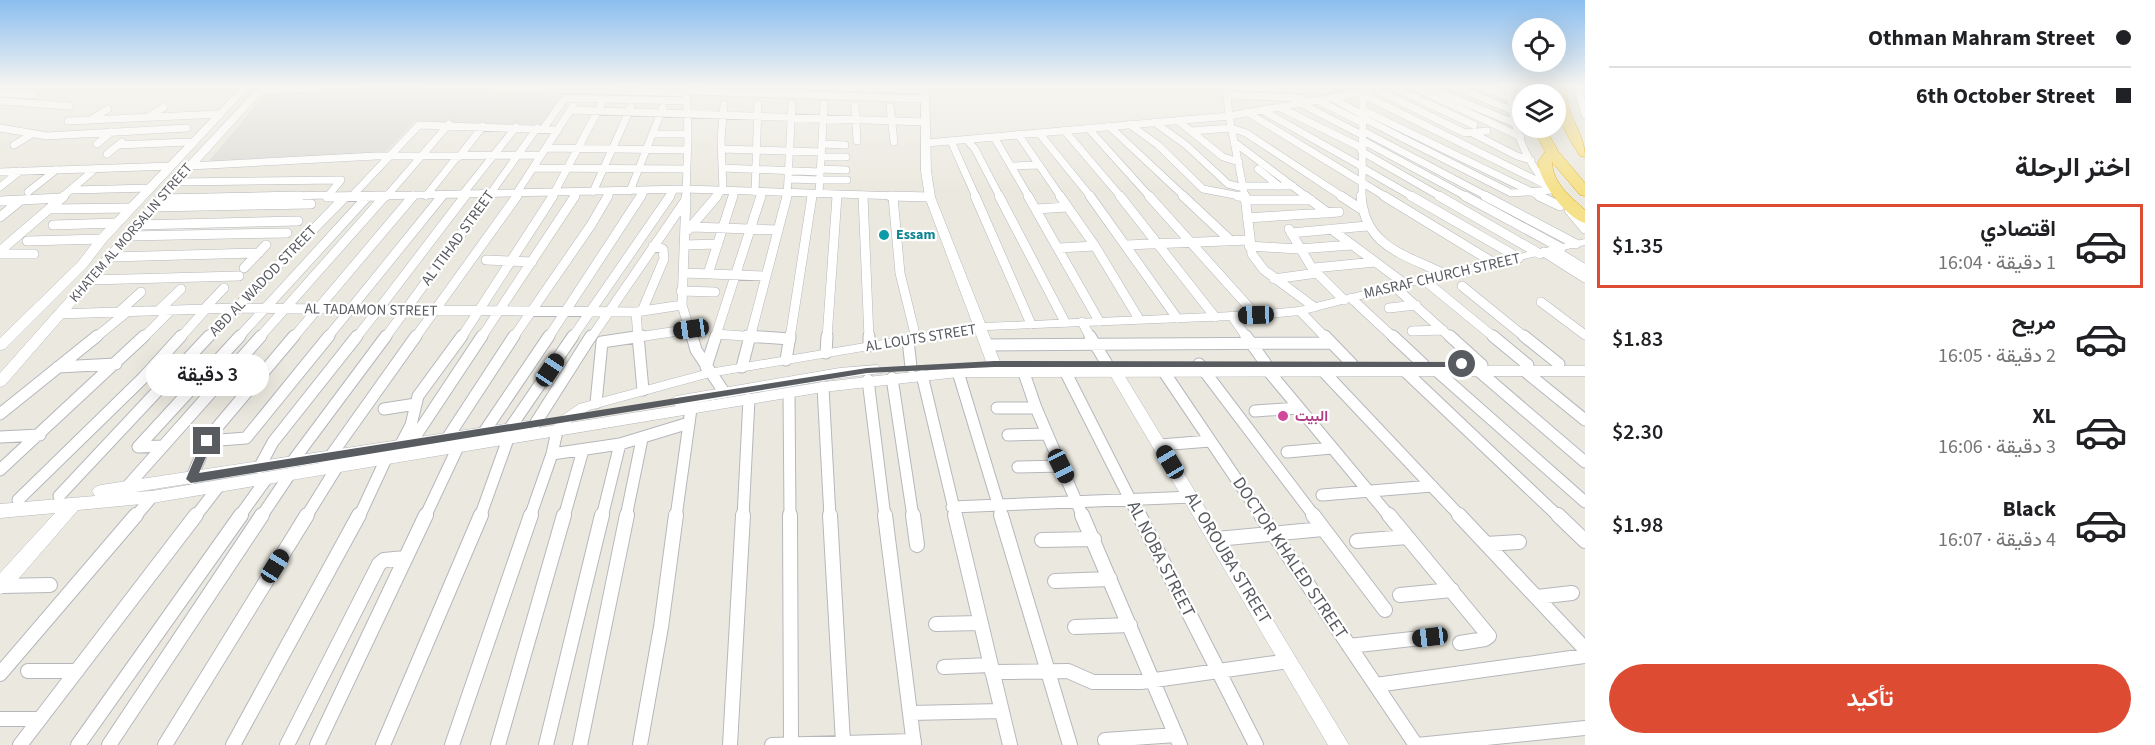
<!DOCTYPE html>
<html lang="ar">
<meta charset="utf-8">
<style>
:root{--surface:#fff;--page:#f2f2f2;--text:#202124;--muted:#757577;--line:#e0e0e0;--accent:#dd4b33}
body{margin:0;font-family:"Source Sans 3",Vazirmatn,sans-serif;background:var(--page);color:var(--text);direction:rtl;height:100vh;display:flex;flex-direction:column;font-size:22px;white-space:nowrap}
*{box-sizing:border-box;margin:0}
p{font-size:20px;color:var(--muted)}
.icon{flex:none;width:33px;height:33px;fill:none;stroke:currentColor;stroke-width:2;stroke-linecap:round;stroke-linejoin:round}
.map{position:relative;flex:1;overflow:hidden;direction:ltr}
.side{display:flex;flex-direction:column;background:var(--surface);width:570px}
.side>*{flex:none}
.guide{display:grid;align-content:center;height:132px;padding:0 24px;background:var(--surface)}
.buttons{position:absolute;left:1512px;top:18px;display:grid;gap:12px}
.buttons a{display:grid;place-items:center;width:54px;height:54px;border-radius:50%;background:var(--surface);box-shadow:0 6px 24px #0002;font-size:30px}
.end{position:absolute;width:27px;height:27px;margin:-14px;border:8px solid #585b60;background:#fff;box-shadow:0 0 0 3px #fff}
.from{border-radius:50%}
.bubble{position:absolute;height:42px;border-radius:21px;background:var(--surface);box-shadow:0 6px 24px #0002;font-size:20px;font-weight:600;line-height:42px;text-align:center;direction:rtl}
.car{position:absolute;width:18px;height:36px;margin:-18px -9px;border-radius:8px;box-shadow:0 0 4px 2px #0007;background:linear-gradient(#222 24%,#8ab4d8 0 40%,#222 0 76%,#8ab4d8 0 86%,#222 0)}
.guide b{display:flex;align-items:center;gap:21px;height:57px;font-size:22px}
.guide b+b{border-top:2px solid var(--line)}
.guide i{width:15px;height:15px;background:var(--text)}
ul{padding:0;list-style:none}
li{display:flex;align-items:center;gap:18px;height:84px;margin:0 12px 9px;padding:0 12px;border:3px solid transparent;border-radius:0px}
li div{flex:1}
li b{display:block;font-size:22px}
li em{font-style:normal;font-weight:600}
li.active{border-color:var(--accent)}
li>.icon{width:54px;height:54px;stroke-width:1.5}
h2{padding:0 24px;font-size:27px;line-height:72px}
.button{display:flex;gap:12px;margin-top:auto;padding:12px 24px}
.button a{flex:1;height:69px;border-radius:36px;background:var(--accent);color:#fff;font-size:24px;font-weight:600;line-height:69px;text-align:center}
main{display:flex;flex:1;min-height:0}
.map>svg:first-child{display:block}
.industrial{fill:#dedcd7}
.lines{fill:none;stroke-linecap:round;stroke-linejoin:round}
.minor-far3-casing{stroke:#b5b7bc;stroke-width:8}
.minor-far2-casing{stroke:#b5b7bc;stroke-width:10}
.minor-far1-casing{stroke:#b5b7bc;stroke-width:13}
.minor-casing{stroke:#b5b7bc;stroke-width:16}
.tertiary-casing{stroke:#b5b7bc;stroke-width:1}
.secondary-casing{stroke:#b5b8be;stroke-width:1}
.motorway-casing{stroke:#dca80e;stroke-width:1}
.minor-far3{stroke:#fff;stroke-width:7}
.minor-far2{stroke:#fff;stroke-width:9}
.minor-far1{stroke:#fff;stroke-width:11}
.minor{stroke:#fff;stroke-width:14}
.tertiary{fill:#fff;fill-rule:evenodd}
.secondary{fill:#fff;fill-rule:evenodd}
.motorway{fill:#f6e18b;fill-rule:evenodd}
.route{fill:#585b60}
.culture-dot{fill:#0f9aa8;stroke:#fff;stroke-width:2}
.hotel-dot{fill:#d1479c;stroke:#fff;stroke-width:2}
.labels{text-anchor:middle;dominant-baseline:central;stroke-width:4.5;stroke-linejoin:round;paint-order:stroke}
.far-street-label{font-size:14px;fill:#585b60;stroke:#fff}
.far-culture-label{font-size:14px;font-weight:bold;fill:#0d838f;stroke:#fff;text-anchor:start}
.street-label{font-size:15px;fill:#585b60;stroke:#fff}
.hotel-label{font-size:15px;font-weight:bold;fill:#b23c85;stroke:#fff;text-anchor:start}
.near-street-label{font-size:18px;fill:#585b60;stroke:#fff}
</style>
<main>
<section class="side">
<div class="guide">
<b><i class="from"></i>Othman Mahram Street</b>
<b><i></i>6th October Street</b>
</div>
<h2>اختر الرحلة</h2>
<ul>
<li class="active"><svg class="icon" aria-label="car" viewBox="0 0 24 24"><path d="M5 17H2v-5l4-1 3-4h7l3 4 3 1v5h-3M9 17h6M6 11h13"/><circle cx="7" cy="17" r="2"/><circle cx="17" cy="17" r="2"/></svg><div><b>اقتصادي</b><p>1 دقيقة · 16:04</p></div><em>$1.35</em></li>
<li><svg class="icon" aria-label="car" viewBox="0 0 24 24"><path d="M5 17H2v-5l4-1 3-4h7l3 4 3 1v5h-3M9 17h6M6 11h13"/><circle cx="7" cy="17" r="2"/><circle cx="17" cy="17" r="2"/></svg><div><b>مريح</b><p>2 دقيقة · 16:05</p></div><em>$1.83</em></li>
<li><svg class="icon" aria-label="car" viewBox="0 0 24 24"><path d="M5 17H2v-5l4-1 3-4h7l3 4 3 1v5h-3M9 17h6M6 11h13"/><circle cx="7" cy="17" r="2"/><circle cx="17" cy="17" r="2"/></svg><div><b>XL</b><p>3 دقيقة · 16:06</p></div><em>$2.30</em></li>
<li><svg class="icon" aria-label="car" viewBox="0 0 24 24"><path d="M5 17H2v-5l4-1 3-4h7l3 4 3 1v5h-3M9 17h6M6 11h13"/><circle cx="7" cy="17" r="2"/><circle cx="17" cy="17" r="2"/></svg><div><b>Black</b><p>4 دقيقة · 16:07</p></div><em>$1.98</em></li>
</ul>
<div class="button"><a>تأكيد</a></div>
</section>
<div class="map">
<svg width="1585" height="745" viewBox="0 0 1585 745">
<rect width="100%" height="100%" fill="#ebe9df"/>
<path class="industrial" d="M368,86H425L424,90L561,95L541,127L415,121L384,154L209,161L268,91Z"/>
<g class="lines">
<defs>
<path id="minor-far3" d="M451,86L687,93
M812,86L925,90
M1226,86L1229,116L1245,197
M1412,86L1521,137
M1454,86L1511,110
M1480,86L1510,98
M1509,86C1511,120 1522,153 1543,180
M1582,86L1579,92L1585,115
M1226,87L1328,90
M1395,88L1474,125
M1432,89L1514,123
M260,91L343,86
M687,91L926,99
M1379,91L1465,133L1487,131
M0,93L34,95
M1227,95L1302,98
M1364,95L1548,186
M1332,98L1363,115
M1317,100L1363,123
M0,101L69,106
M1300,103L1362,135
M855,106L857,141
M890,107L894,142
M1279,107L1362,148
M570,110L926,122
M1262,110L1361,166
M1363,110L1542,197
M1247,112L1386,197
M148,117L164,107
M1363,118L1511,193L1552,190
M90,120L108,109
M1177,120L1223,157L1239,162
M68,121L220,114
M1154,122L1186,145L1228,184L1244,188
M1129,124L1158,145L1203,189L1245,197
M1109,126L1185,197
M0,128L47,136L187,128
M1088,128L1150,197
M1231,128L1246,133L1343,197
M543,129L565,98L687,101
M1064,130L1121,197
M1191,131L1231,128
M1363,131L1488,197
M1039,133L1091,197
M652,134H688
M1018,134L1061,197
M1474,134L1517,156L1531,160
M994,137L1029,197
M967,140L975,149L1000,197
M1362,140L1467,197
M951,141L976,197
M1234,142L1307,197
M927,143L1229,116L1364,92
M97,144L111,132
M822,144L845,145
M14,145L32,134
M118,145L188,142
M546,148L688,150
M722,149L821,152
M1361,151L1441,197
M107,154L122,142
M459,157L483,126
M821,157H846
M190,166L376,156L541,155
M1011,166L1039,165
M1361,167L1413,197
M533,168L687,169
M723,168L820,172
M820,169L846,170
M1258,169L1279,186
M0,172L171,166
M789,179L820,180
M820,180H847
M175,182L341,180L327,197
M1244,186H1293
M0,187L20,171
M72,190L151,188
M630,191L663,107
M723,191L721,139L724,104
M28,192L56,170
M593,192L631,107
M755,192L758,104
M516,194L573,106
M819,194L824,104
M462,195L516,127
M426,196L457,157
M62,197L95,169
M237,197L329,195
M327,197L685,189L930,197
M351,197L419,125L558,130
M386,197L449,124
M441,197L443,195
M464,197L466,195
M488,197L537,128
M516,197L518,194
M552,197L604,99
M574,197L577,192
M607,197L611,191
M641,197L645,190
M669,197L674,190
M686,197L688,134L686,86
M716,197L721,191
M733,197L735,191
M760,197L762,192
M787,197L792,104
M812,197V194
M1362,197L1363,87"/>
<path id="minor-far2" d="M686,196L682,305L692,338
M863,196L869,338
M890,196L930,197
M975,196L1031,324
M999,196L1065,322
M1028,196L1099,321
M1060,196L1095,246L1139,319
M1090,196L1177,318
M1120,196L1215,317
M1149,196L1256,315
M1183,196L1230,240
M1238,196L1245,197
M1245,196L1252,254L1264,270L1314,307
M1305,196L1328,213
M1341,196L1364,211
M1361,196C1365,247 1404,254 1444,274
M1384,196L1494,263
M1411,196L1519,258
M1439,196L1540,254
M1465,196L1561,248
M1485,196L1576,244
M1539,196L1560,206
M327,197L386,196
M893,197L900,273L916,338
M160,199L300,196
M1245,200H1311
M0,201L62,198
M153,207L311,204
M50,209L131,208
M1036,209L1067,207
M1569,210L1585,229
M0,217L21,200
M1247,218L1339,212
M53,225L117,223
M138,225L298,221
M692,227L778,230
M1289,229L1312,268L1344,300
M1331,229L1405,284
M688,230L717,196
M1291,233L1367,226
M128,236L287,233
M27,241L102,239
M684,245L718,244
M1126,245L1249,240
M1249,246L1298,249L1352,245
M1059,248L1095,246
M1554,250L1585,269
M0,251L64,196
M1544,252L1585,278
M0,254H34
M111,257L259,253
M486,260L532,262
M244,268L266,245
M1314,268L1375,262
M683,273L766,276
M708,274L733,196
M1274,279L1317,273
M1423,279L1495,338
M90,280L239,276
M1462,286L1526,338
M1395,287L1451,338
M681,291L715,292
M1351,298L1394,338
M1541,302L1585,335
M1389,308L1416,305
M204,309L224,288
M378,310L465,196
M158,311L181,289
M642,311L664,259L663,249L653,246
M1300,311L1326,338
M119,312L141,292
M636,312L638,338
M59,314L235,308L636,312L682,305
M1232,316L1247,338
M1082,322L1091,338
M1412,331L1443,330
M716,334L770,338
M95,338L127,312
M143,338L170,311
M180,338L206,309
M207,338L345,197
M238,338L367,197
M259,338L384,197
M293,338L413,196
M327,338L442,196
M356,338L378,310
M385,338L489,196
M415,338L517,196
M461,338L553,196
M481,338L575,196
M513,338L591,225L608,196
M548,338L641,196
M572,338L670,196
M591,338L685,201
M632,338L691,329
M715,338L761,196
M750,338L787,196
M790,338L812,196
M827,338L837,196"/>
<path id="minor-far1" d="M638,336L643,390
M692,336L696,350L724,392
M747,336L790,339
M869,336V346
M1090,336L1107,364
M1246,336L1266,364
M1325,336L1352,364
M1393,336L1423,364
M1450,336L1482,365
M1493,336L1528,365
M1524,336L1559,364
M908,340L911,367
M987,345L1331,343
M826,353L827,336
M786,360L790,336
M1199,364L1315,517
M58,367L116,364
M706,367L716,336
M742,367L750,336
M958,372L1002,517
M1164,372L1262,517
M1406,372L1559,517
M1438,372L1585,502
M1480,372L1585,462
M1526,372L1585,420
M1024,373L1036,408L1083,517
M1066,373L1139,517
M1270,373L1390,517
M1325,373L1461,517
M922,375L956,517
M892,378L913,517
M868,380L885,517
M823,387L830,517
M789,393L790,517
M596,403L602,342L642,336
M997,408H1036
M384,409L416,404
M1255,411L1299,408
M0,414L97,336
M535,424L591,336
M510,428L573,336
M484,432L549,336
M1008,435L1047,434
M0,437L40,435
M448,437L514,336
M207,441L246,438L329,336
M411,443L482,336
M401,444L411,425L418,396L462,336
M1160,445L1210,441
M162,446L138,447L240,336
M1287,452L1332,448
M552,454L620,444L689,423
M327,461L416,336
M292,462L386,336
M1018,467L1061,466
M259,468L273,442L357,336
M0,470L144,336
M191,479L209,437L294,336
M125,489L261,336
M1322,495L1432,486
M59,496L209,336
M18,500L143,378L181,336
M952,507L1192,497
M135,517L152,497
M195,517L219,486
M239,517L267,478
M261,517L290,474
M306,517L337,467
M359,517L386,459
M425,517L458,447
M480,517L508,439
M530,517L552,454L557,431
M564,517L583,450
M602,517L620,444
M626,517L642,439
M676,517L691,409
M743,517L749,399"/>
<path id="minor" d="M790,515L791,743
M830,515L843,742
M885,515L914,745
M913,515L917,545
M955,515L1010,745
M1001,515L1070,745
M1082,515L1180,745
M1139,515L1256,745
M1261,515L1416,745
M1313,515L1385,610
M1389,515L1489,636L1485,639L1460,643
M1459,515L1585,649
M1558,515L1585,541
M1217,539L1323,529
M1042,540L1094,539
M1357,541L1407,537
M1486,544L1519,542
M1055,581L1110,579
M1,586L50,585
M1400,595L1452,590
M1537,597L1572,593
M936,624L980,623
M1075,627L1130,625
M1349,646L1430,637
M944,667L990,665
M28,671H77
M992,672L1068,671L1093,682H1141L1289,661
M0,674L136,515
M1376,685L1585,656
M910,713L1002,711
M0,719H40
M1105,740L1176,735
M20,745L196,515
M78,745L241,515
M109,745L262,515
M165,745L307,515
M233,745L359,515
M287,745L379,564L384,560L405,558
M317,745L426,515
M383,745L481,515
M452,745L531,515
M498,745L564,515
M546,745L602,515
M580,745L627,515
M640,745L661,627L676,515
M730,745L743,515
M772,745L914,741
M1417,745L1585,728"/>
<path id="tertiary" d="M921,86H929L931,171L935,197L985,323L1256,311L1300,307L1444,271L1585,239V245L1445,277L1300,315L1256,319L987,330L1001,364L994,368L987,364L975,332L710,377L589,410L570,423L562,434H552L550,431L560,417L579,404L709,369L973,325L925,197L921,171Z
M1116,369L1123,373L1349,745H1328L1109,373Z"/>
<path id="secondary" d="M242,86H251L106,242L86,268L5,349L0,350V338L78,262L98,236Z
M259,86H268L194,168L5,385L0,387V373L186,164Z
M877,365L884,370L882,373L840,378L683,405L823,382L958,367L1585,366V376L958,377L823,392L152,503L78,510L7,592L0,594V573L55,513L0,518V504L95,496L92,491L95,487L101,485L525,421L531,422L533,426L531,429L676,406L668,401L676,396L840,368ZM345,459L152,491L135,492Z"/>
<path id="motorway" d="M1525,86H1537L1535,94H1525Z
M1555,86H1567C1564,116 1585,131 1585,157L1580,156C1566,134 1552,112 1555,86Z
M1533,128H1545L1558,151L1585,183V196L1580,195L1552,162C1553,184 1570,196 1585,210V223C1566,218 1539,181 1538,162L1545,152Z"/>
</defs>
<use href="#minor-far3" class="minor-far3-casing"/>
<use href="#minor-far2" class="minor-far2-casing"/>
<use href="#minor-far1" class="minor-far1-casing"/>
<use href="#minor" class="minor-casing"/>
<use href="#tertiary" class="tertiary-casing"/>
<use href="#secondary" class="secondary-casing"/>
<use href="#motorway" class="motorway-casing"/>
<use href="#minor-far3" class="minor-far3"/>
<use href="#minor-far2" class="minor-far2"/>
<use href="#minor-far1" class="minor-far1"/>
<use href="#minor" class="minor"/>
<use href="#tertiary" class="tertiary"/>
<use href="#secondary" class="secondary"/>
<use href="#motorway" class="motorway"/>
</g>
<linearGradient id="sky" x2="0" y2="1"><stop stop-color="#8bbeef"/><stop offset="0.45" stop-color="#f6f5f1"/><stop offset="1" stop-color="#f6f5f1" stop-opacity="0"/></linearGradient>
<rect width="1585" height="191" fill="url(#sky)"/>
<path class="route" d="M994,361L1462,362L1467,364L1462,367H994L867,373L191,483L186,479L202,441L207,437L213,441L199,473L867,368Z"/>
<circle class="culture-dot" cx="884" cy="235" r="6"/>
<circle class="hotel-dot" cx="1283" cy="416" r="6"/>
<g class="labels">
<g class="far-street-label">
<text transform="translate(131 233) rotate(-49)">KHATEM AL MORSALIN STREET</text>
</g>
<g class="far-culture-label">
<text x="896" y="235">Essam</text>
</g>
<g class="street-label">
<text transform="translate(458 238) rotate(-54)">AL ITIHAD STREET</text>
<text transform="translate(1442 276) rotate(-13)">MASRAF CHURCH STREET</text>
<text transform="translate(263 281) rotate(-46)">ABD AL WADOD STREET</text>
<text transform="translate(371 310) rotate(1)">AL TADAMON STREET</text>
<text transform="translate(921 338) rotate(-9)">AL LOUTS STREET</text>
</g>
<g class="hotel-label">
<text x="1295" y="416">البيت</text>
</g>
<g class="near-street-label">
<text transform="translate(1228 558) rotate(59)">AL OROUBA STREET</text>
<text transform="translate(1290 558) rotate(56)">DOCTOR KHALED STREET</text>
<text transform="translate(1161 559) rotate(63)">AL NOBA STREET</text>
</g>
</g>
</svg>
<div class="buttons">
<a><svg class="icon" aria-label="locate" viewBox="0 0 24 24"><circle cx="12" cy="12" r="6"/><path d="M12 2v4M12 18v4M2 12h4M18 12h4"/></svg></a>
<a><svg class="icon" aria-label="layers" viewBox="0 0 24 24"><path d="M12 4l9 5-9 5-9-5zM3 14l9 5 9-5"/></svg></a>
</div>
<i class="end from" style="left:1462px;top:364px"></i>
<i class="end" style="left:207px;top:441px"></i>
<div class="bubble" style="left:146px;top:354px;width:123px">3 دقيقة</div>
<i class="car" style="left:1256px;top:315px;rotate:268deg"></i>
<i class="car" style="left:691px;top:329px;rotate:262deg"></i>
<i class="car" style="left:550px;top:370px;rotate:34deg"></i>
<i class="car" style="left:1170px;top:462px;rotate:329deg"></i>
<i class="car" style="left:1061px;top:466px;rotate:154deg"></i>
<i class="car" style="left:275px;top:566px;rotate:32deg"></i>
<i class="car" style="left:1430px;top:637px;rotate:263deg"></i>
</div>
</main>
